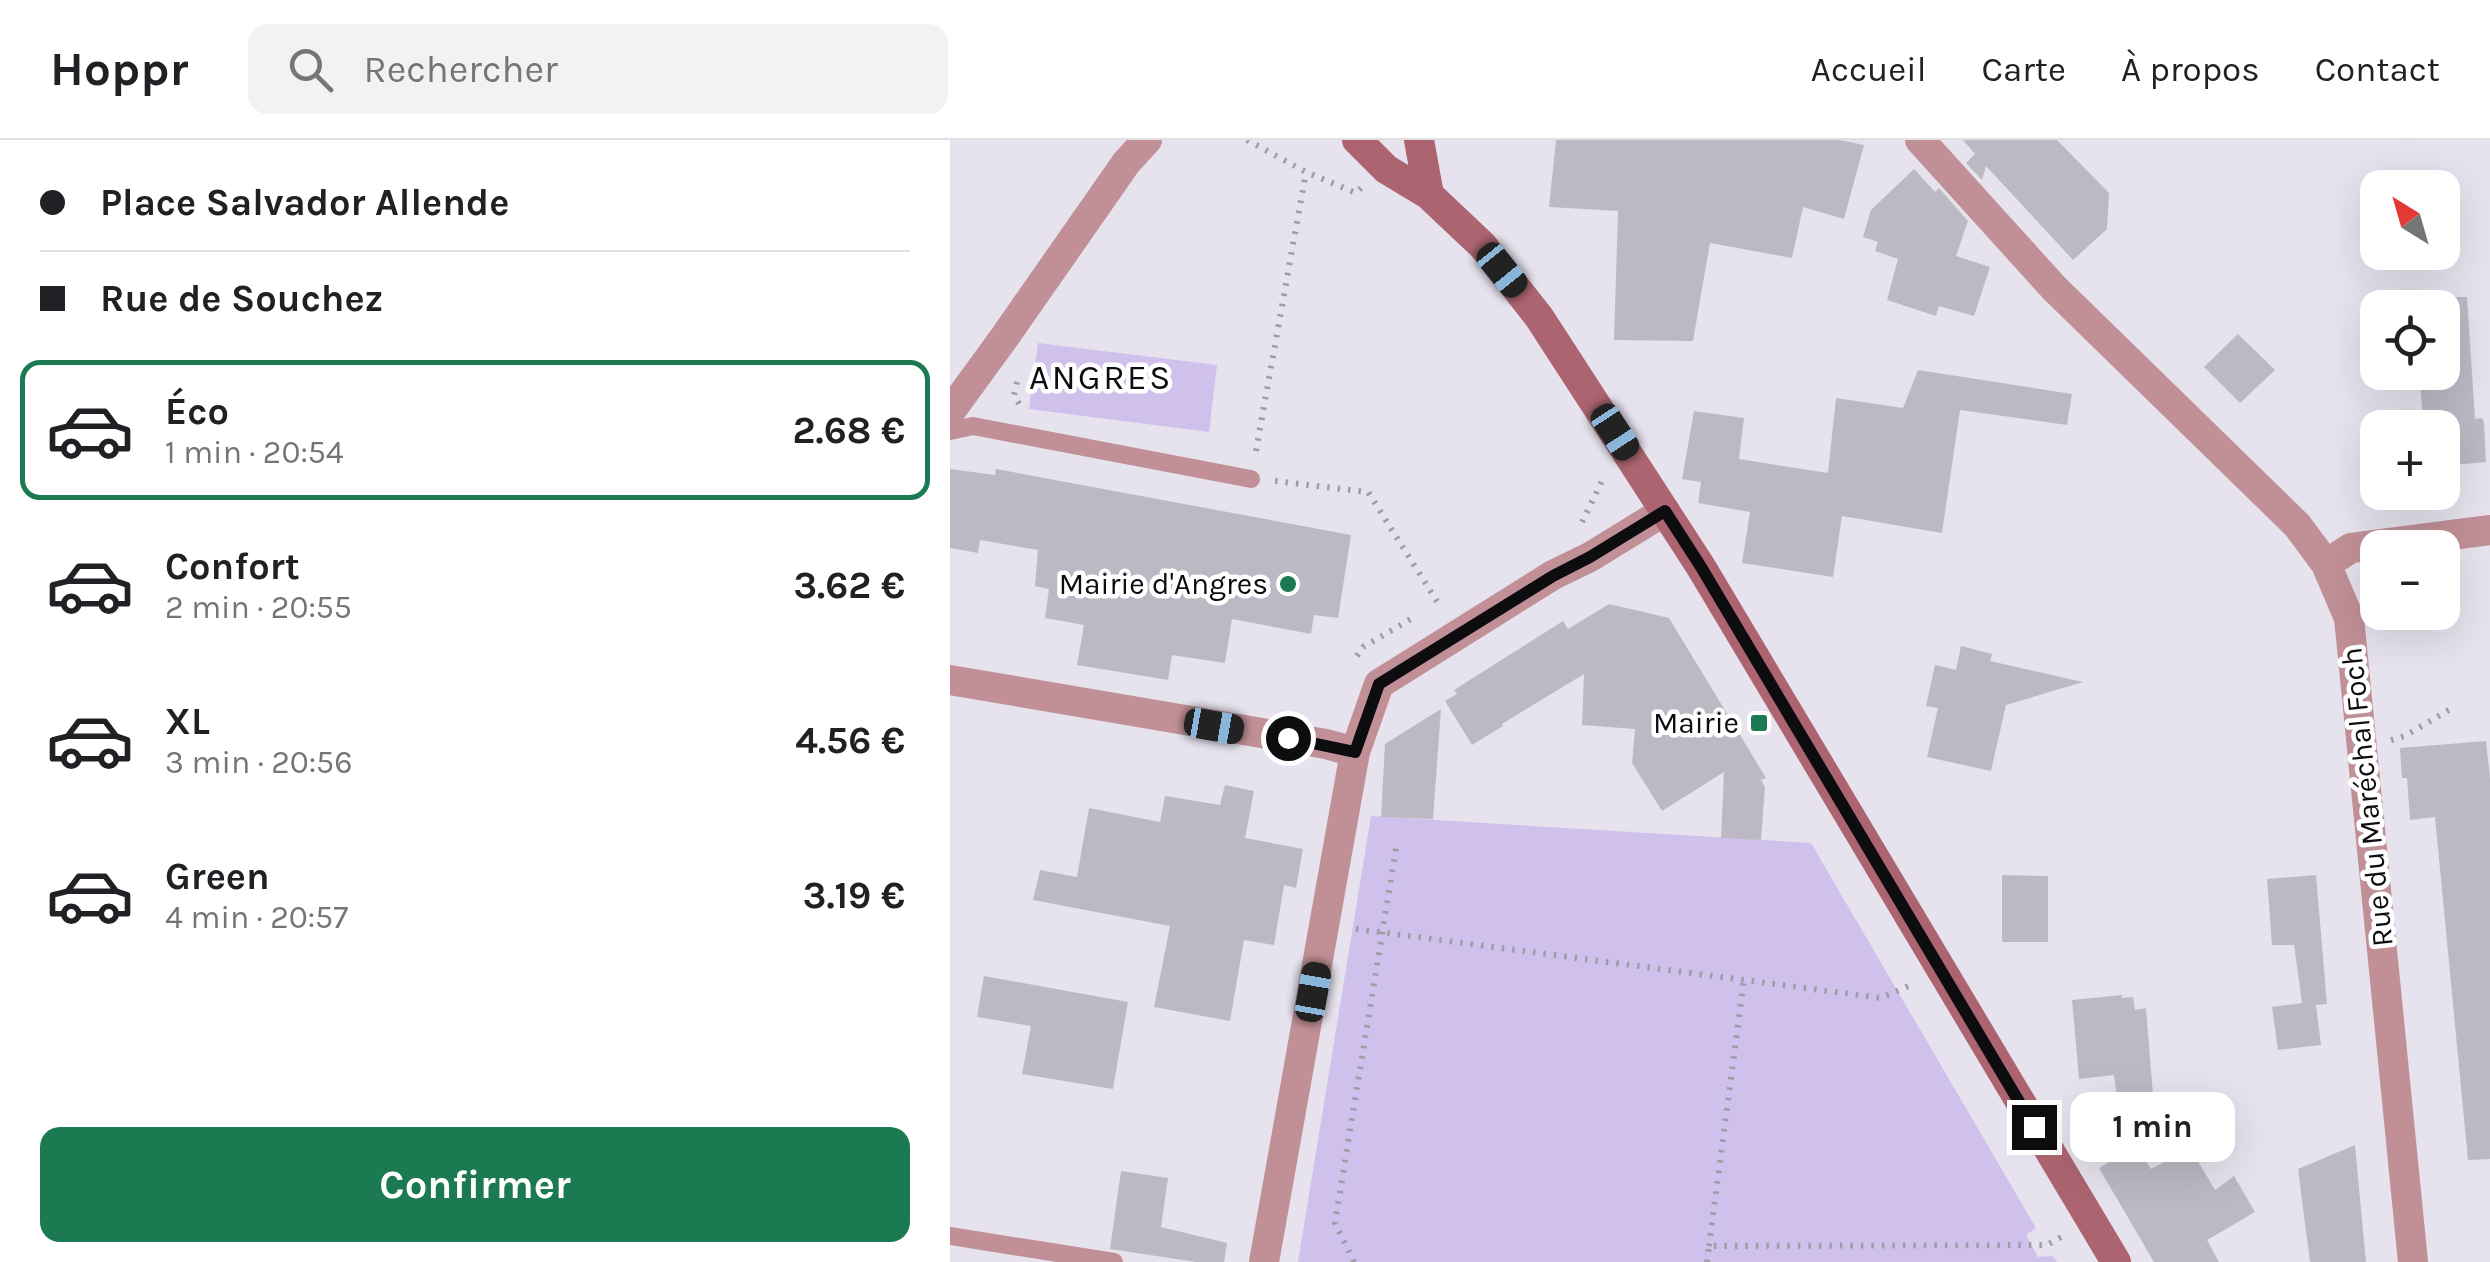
<!DOCTYPE html>
<html lang="fr">
<meta charset="utf-8">
<style>
:root{--surface:#fff;--page:#f2f2f2;--text:#202124;--muted:#757577;--line:#e0e0e0;--accent:#1b7a51}
body{margin:0;font-family:Karla,sans-serif;background:var(--page);color:var(--text);height:100vh;display:flex;flex-direction:column;font-size:38px;white-space:nowrap}
*{box-sizing:border-box;margin:0}
p{font-size:32px;color:var(--muted)}
.icon{flex:none;width:55px;height:55px;fill:none;stroke:currentColor;stroke-width:2;stroke-linecap:round;stroke-linejoin:round}
.map{position:relative;flex:1;overflow:hidden}
.panel{display:flex;flex-direction:column;background:var(--surface);width:950px}
.panel>*{flex:none}
.guide{display:grid;align-content:center;height:220px;padding:0 40px;background:var(--surface)}
.needle{width:65px;rotate:323deg}
.buttons{position:absolute;left:1410px;top:30px;display:grid;gap:20px}
.buttons a{display:grid;place-items:center;width:100px;height:100px;border-radius:20px;background:var(--surface);box-shadow:0 10px 40px #0002;font-size:50px}
.end{position:absolute;width:45px;height:45px;margin:-22px;border:12px solid #0d0c0f;background:#fff;box-shadow:0 0 0 5px #fff}
.from{border-radius:50%}
.bubble{position:absolute;height:70px;border-radius:20px;background:var(--surface);box-shadow:0 10px 40px #0002;font-size:32px;font-weight:700;line-height:70px;text-align:center}
.car{position:absolute;width:30px;height:60px;margin:-30px -15px;border-radius:12px;box-shadow:0 0 8px 2px #0007;background:linear-gradient(#222 24%,#8ab4d8 0 40%,#222 0 76%,#8ab4d8 0 86%,#222 0)}
.guide b{display:flex;align-items:center;gap:35px;height:95px;font-size:38px}
.guide b+b{border-top:2px solid var(--line)}
.guide i{width:25px;height:25px;background:var(--text)}
ul{padding:0;list-style:none}
li{display:flex;align-items:center;gap:30px;height:140px;margin:0 20px 15px;padding:0 20px;border:5px solid transparent;border-radius:20px}
li div{flex:1}
li b{display:block;font-size:38px}
li em{font-style:normal;font-weight:700}
li.selected{border-color:var(--accent)}
li>.icon{width:90px;height:90px;stroke-width:1.5}
.action{display:flex;gap:20px;margin-top:auto;padding:20px 40px}
.action a{flex:1;height:115px;border-radius:20px;background:var(--accent);color:#fff;font-size:40px;font-weight:700;line-height:115px;text-align:center}
header{display:flex;align-items:center;gap:60px;box-sizing:border-box;height:140px;padding:0 50px;background:var(--surface);border-bottom:2px solid var(--line)}
header strong{font-size:48px}
nav{display:flex;gap:55px;margin-inline-start:auto;font-size:35px}
.search{width:700px;height:90px;background:var(--page);display:flex;align-items:center;gap:25px;box-sizing:border-box;padding:0 35px;border-radius:20px;color:var(--muted);font-size:38px}
main{display:flex;flex:1;min-height:0}
.map>svg:first-child{display:block}
.green{fill:#cfc1eb}
.building{fill:#bdb9c4}
.lines{fill:none;stroke-linecap:round;stroke-linejoin:round}
.path{stroke:#9e9ca4;stroke-width:6;stroke-dasharray:2.5 8;stroke-linecap:butt}
.service{stroke:#c19096;stroke-width:18}
.minor{stroke:#c19096;stroke-width:30}
.secondary{stroke:#ac6570;stroke-width:30}
.route{stroke:#0d0c0f;stroke-width:12}
.poi-dot{fill:#1b7a51;stroke:#fff;stroke-width:4}
.labels{text-anchor:middle;dominant-baseline:central;stroke-width:9;stroke-linejoin:round;paint-order:stroke}
.poi-label{font-size:30px;fill:#0d0c0f;stroke:#fff;text-anchor:end}
.street-label{font-size:30px;fill:#0d0c0f;stroke:#fff}
.quarter-label{font-size:35px;letter-spacing:2.5px;fill:#0d0c0f;stroke:#fff}
</style>
<header>
<strong>Hoppr</strong>
<div class="search"><svg class="icon" aria-label="search" viewBox="0 0 24 24"><circle cx="10" cy="10" r="6"/><path d="M15 15l6 6"/></svg>Rechercher</div>
<nav><a>Accueil</a><a>Carte</a><a>À propos</a><a>Contact</a></nav>
</header>
<main>
<section class="panel">
<div class="guide">
<b><i class="from"></i>Place Salvador Allende</b>
<b><i></i>Rue de Souchez</b>
</div>
<ul>
<li class="selected"><svg class="icon" aria-label="car" viewBox="0 0 24 24"><path d="M5 17H2v-5l4-1 3-4h7l3 4 3 1v5h-3M9 17h6M6 11h13"/><circle cx="7" cy="17" r="2"/><circle cx="17" cy="17" r="2"/></svg><div><b>Éco</b><p>1 min · 20:54</p></div><em>2.68 €</em></li>
<li><svg class="icon" aria-label="car" viewBox="0 0 24 24"><path d="M5 17H2v-5l4-1 3-4h7l3 4 3 1v5h-3M9 17h6M6 11h13"/><circle cx="7" cy="17" r="2"/><circle cx="17" cy="17" r="2"/></svg><div><b>Confort</b><p>2 min · 20:55</p></div><em>3.62 €</em></li>
<li><svg class="icon" aria-label="car" viewBox="0 0 24 24"><path d="M5 17H2v-5l4-1 3-4h7l3 4 3 1v5h-3M9 17h6M6 11h13"/><circle cx="7" cy="17" r="2"/><circle cx="17" cy="17" r="2"/></svg><div><b>XL</b><p>3 min · 20:56</p></div><em>4.56 €</em></li>
<li><svg class="icon" aria-label="car" viewBox="0 0 24 24"><path d="M5 17H2v-5l4-1 3-4h7l3 4 3 1v5h-3M9 17h6M6 11h13"/><circle cx="7" cy="17" r="2"/><circle cx="17" cy="17" r="2"/></svg><div><b>Green</b><p>4 min · 20:57</p></div><em>3.19 €</em></li>
</ul>
<div class="action"><a>Confirmer</a></div>
</section>
<div class="map">
<svg width="1540" height="1122" viewBox="0 0 1540 1122">
<rect width="100%" height="100%" fill="#e6e3ee"/>
<path class="green" d="M88,203L267,225L259,292L79,269Z
M421,676L861,703L1086,1088L1076,1095L1088,1117L1102,1116L1107,1122H348Z"/>
<path class="building" d="M606,0H890L914,5L894,79L853,67L842,118L760,103L743,201L664,200L668,71L599,67Z
M1013,0H1107L1159,53L1157,89L1123,120L1036,26L1032,40L1016,23L1025,14Z
M964,29L985,52L989,48L1018,81L1006,116L1040,127L1024,176L989,166L986,176L937,160L948,119L925,111L928,102L913,97L921,70Z
M1492,157H1517L1525,279L1532,278L1534,282L1536,322L1492,326V288H1474L1469,234L1492,232Z
M1288,194L1325,230L1290,263L1254,227Z
M968,230L1122,254L1117,285L1010,270L992,393L892,376L883,437L792,423L800,372L748,363L751,342L732,339L744,271L794,278L789,319L878,333L886,258L953,268Z
M0,329L45,335L46,329L401,395L388,478L364,475L361,494L282,479L275,523L222,515L218,540L127,525L134,485L95,478L99,449L85,446L88,410L30,400L28,413L0,408Z
M659,464L719,478L816,638L811,640L815,647L811,700L771,698L774,632L712,671L682,623L685,589L632,585L634,534L552,584L553,586L522,605L495,561L507,554L504,550L613,481L618,489Z
M1011,506L1042,514L1040,521L1133,542L1056,565L1041,631L977,617L988,568L976,566L985,525L1006,530Z
M491,569L483,679L431,677L435,604Z
M1536,601L1540,638V1019L1518,1020L1485,677L1460,680L1457,638H1452L1450,608Z
M275,645L304,651L295,698L353,709L346,748L334,745L324,805L294,800L280,881L204,867L220,786L83,760L90,730L127,737L139,668L210,682L215,656L270,665Z
M1052,735L1098,736V802H1052Z
M1366,735L1377,864L1366,865L1371,905L1328,910L1322,867L1352,863L1344,805H1322L1317,739Z
M34,836L178,862L163,949L72,934L81,886L27,877Z
M1172,855V858L1183,857L1185,870L1196,868L1203,955L1167,958L1164,935L1129,939L1122,860Z
M1405,1005L1416,1122H1360L1348,1029Z
M1187,1006L1201,1029L1240,1008L1265,1050L1284,1036L1305,1072L1257,1100L1269,1122H1204L1149,1028Z
M171,1031L218,1038L211,1087L277,1103L274,1122H246L160,1109Z"/>
<g class="lines">
<path class="path" d="M297,0L356,32L406,53L411,48
M67,242L64,255L71,267
M306,311L356,32
M325,341L418,352L488,463
M632,382L653,339
M407,516L413,507L461,479
M1441,600L1455,596L1502,568
M406,789L931,858L961,845
M759,1106L794,839
M404,1122L385,1083L447,702
M757,1122L759,1106L1097,1105L1113,1096"/>
<path class="service" d="M0,291L23,286L301,339
M0,1096L164,1122"/>
<path class="minor" d="M970,0L1104,148L1347,385L1376,424L1399,478L1463,1122
M0,272L56,195L176,23L197,0
M1376,424L1401,408L1540,390
M0,540L376,604L405,612
M314,1122L405,612L429,544L603,435L640,417L715,371"/>
<path class="secondary" d="M407,0L436,29L479,55L533,106L589,177L751,427L1166,1122
M469,0L479,55"/>
</g>
<g class="lines">
<path class="route" d="M338,598L405,612L429,544L603,436L640,417L715,371L751,427L1084,987"/>
</g>
<g class="poi-dot">
<circle cx="338" cy="444" r="10"/>
<rect x="799" y="573" width="20" height="20" rx="5"/>
</g>
<g class="labels">
<g class="poi-label">
<text x="318" y="444">Mairie d'Angres</text>
<text x="789" y="583">Mairie</text>
</g>
<g class="street-label">
<text transform="translate(1417 657) rotate(-96)">Rue du Maréchal Foch</text>
</g>
<g class="quarter-label">
<text x="151" y="237">ANGRES</text>
</g>
</g>
</svg>
<div class="buttons">
<a><svg class="needle" viewBox="-14 -14 28 28"><path d="M0-13l5 13h-10z" fill="#e53935"/><path d="M0 13l5-13h-10z" fill="#757577"/></svg></a>
<a><svg class="icon" aria-label="locate" viewBox="0 0 24 24"><circle cx="12" cy="12" r="6"/><path d="M12 2v4M12 18v4M2 12h4M18 12h4"/></svg></a>
<a>+</a>
<a>−</a>
</div>
<i class="end from" style="left:338px;top:598px"></i>
<i class="end" style="left:1084px;top:987px"></i>
<div class="bubble" style="left:1120px;top:952px;width:165px">1 min</div>
<i class="car" style="left:552px;top:130px;rotate:141deg"></i>
<i class="car" style="left:665px;top:292px;rotate:147deg"></i>
<i class="car" style="left:264px;top:586px;rotate:100deg"></i>
<i class="car" style="left:363px;top:852px;rotate:10deg"></i>
</div>
</main>
